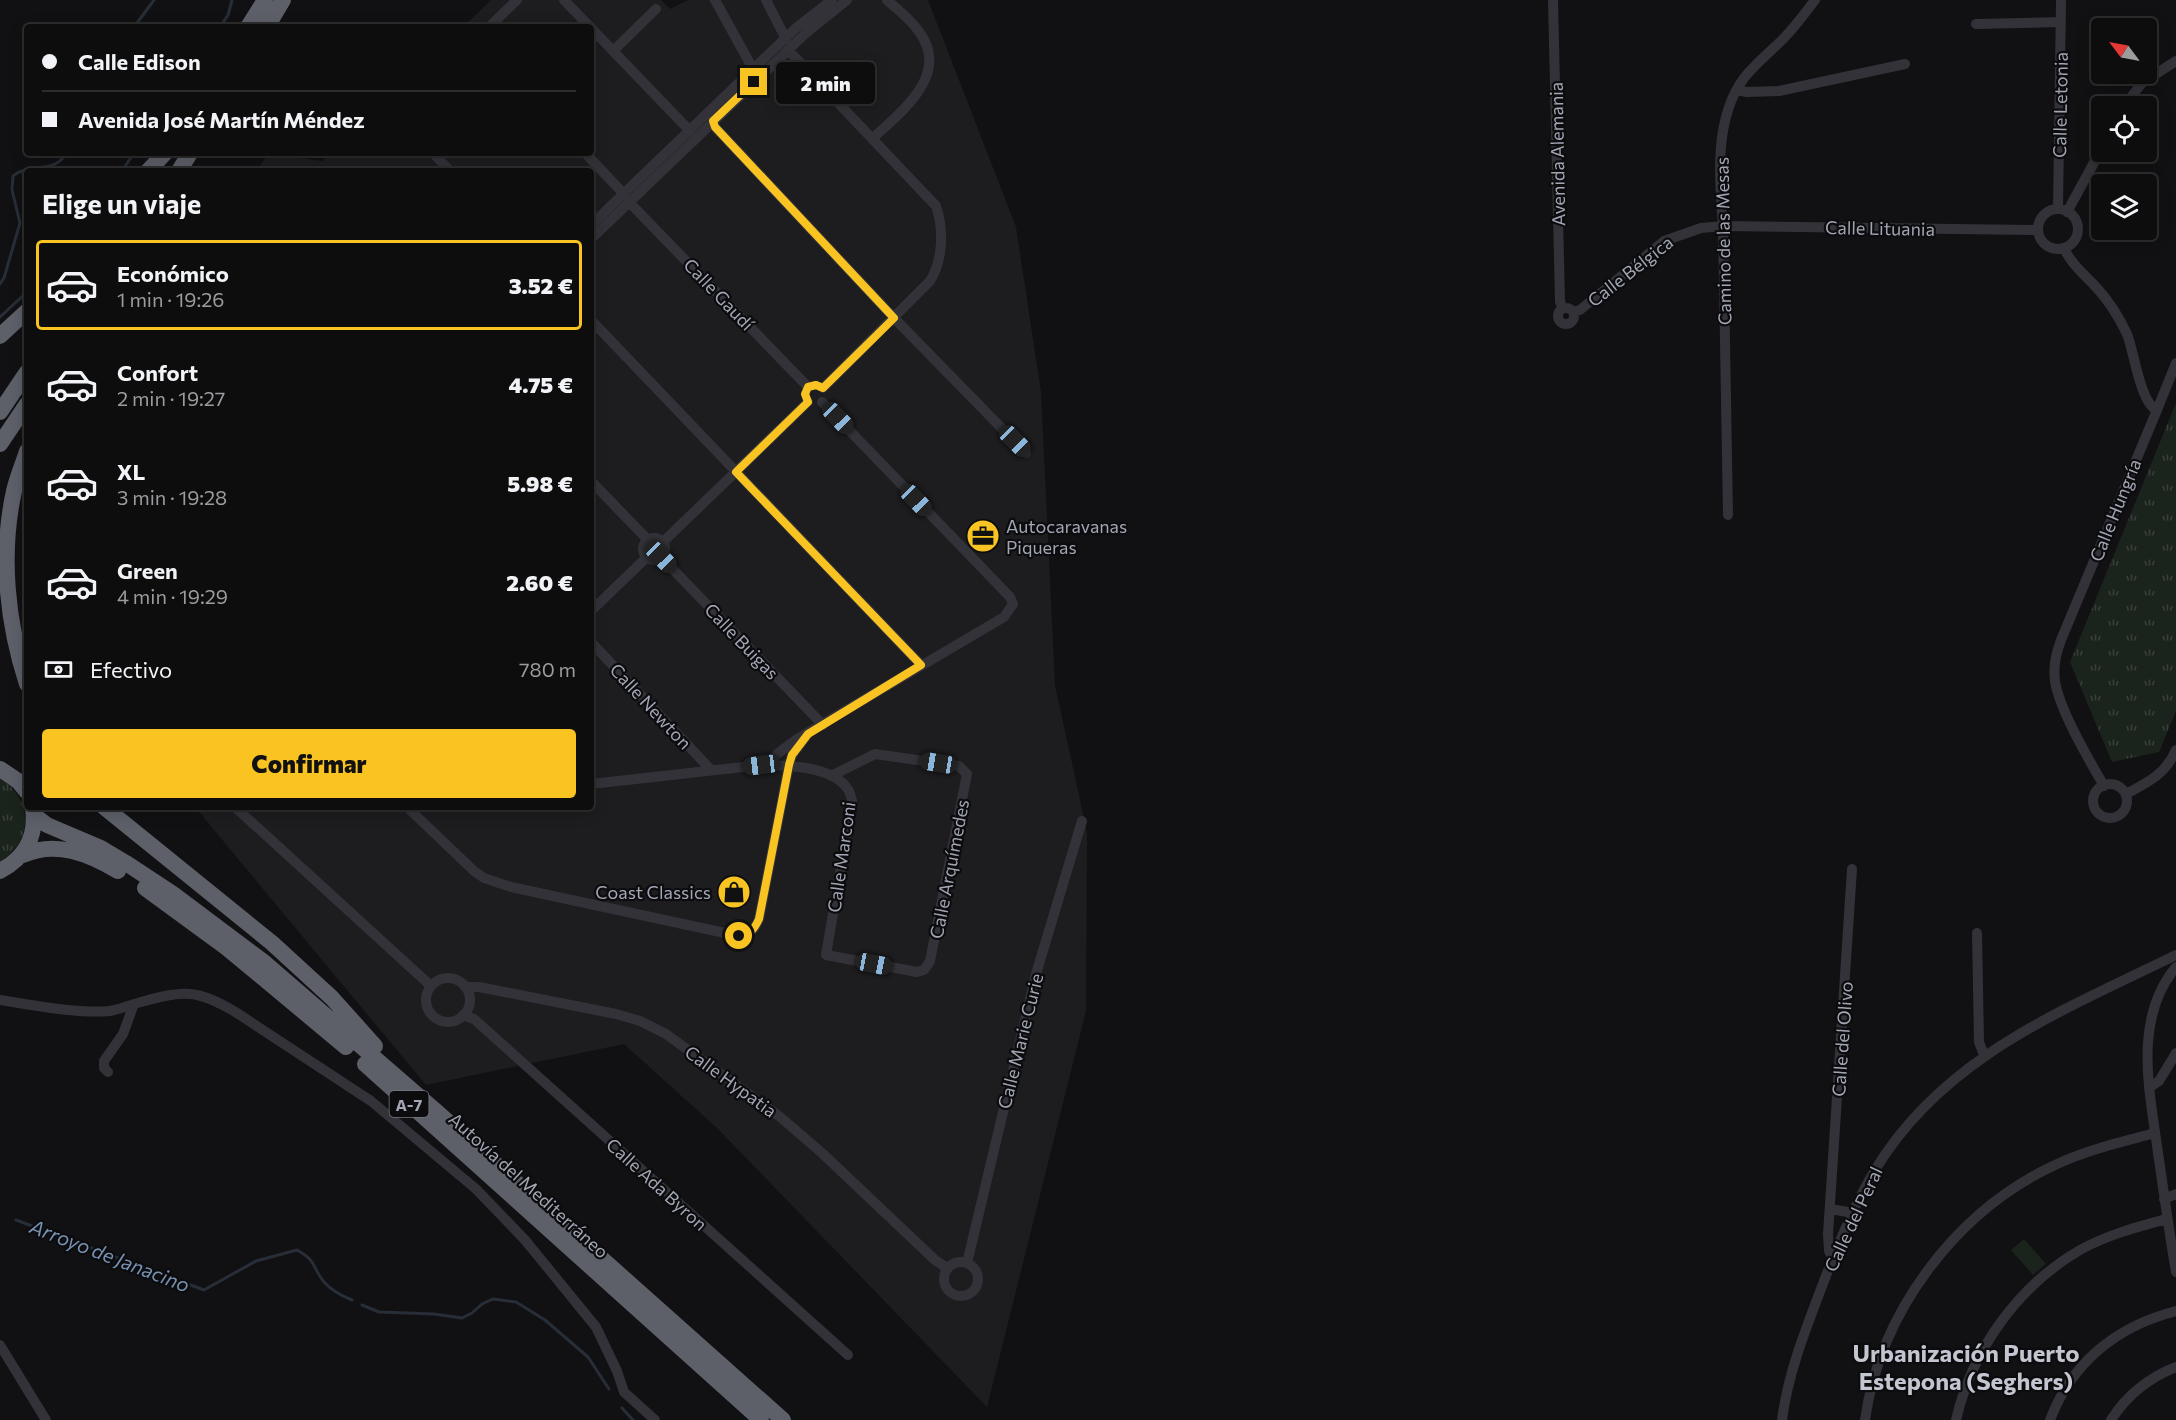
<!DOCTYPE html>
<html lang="es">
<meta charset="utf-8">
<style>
:root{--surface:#0d0d0e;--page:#1b1b1c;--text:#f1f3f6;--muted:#9a9c9e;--line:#2d2d2e;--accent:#f9c422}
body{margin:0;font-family:Commissioner,sans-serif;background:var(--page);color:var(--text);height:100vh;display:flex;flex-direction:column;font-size:22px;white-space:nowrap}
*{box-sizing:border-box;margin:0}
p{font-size:20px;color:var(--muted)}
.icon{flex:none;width:33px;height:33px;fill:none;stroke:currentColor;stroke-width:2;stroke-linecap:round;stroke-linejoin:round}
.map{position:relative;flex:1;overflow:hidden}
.side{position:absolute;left:24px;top:168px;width:570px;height:642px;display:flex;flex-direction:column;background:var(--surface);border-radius:6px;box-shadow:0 3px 15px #0003,0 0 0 2px var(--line)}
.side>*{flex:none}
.top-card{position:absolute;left:24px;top:24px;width:570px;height:132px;border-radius:6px;box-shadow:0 3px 15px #0003,0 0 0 2px var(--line);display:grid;align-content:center;height:132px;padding:0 18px;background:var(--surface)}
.needle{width:39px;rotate:302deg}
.fabs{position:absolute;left:2091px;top:18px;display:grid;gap:12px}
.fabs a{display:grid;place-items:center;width:66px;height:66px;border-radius:6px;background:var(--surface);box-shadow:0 3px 15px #0003,0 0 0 2px var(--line);font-size:30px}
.end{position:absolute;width:27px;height:27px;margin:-14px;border:8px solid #f9c422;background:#111;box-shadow:0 0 0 3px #111}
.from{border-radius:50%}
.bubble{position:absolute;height:42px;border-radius:6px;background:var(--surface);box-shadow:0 3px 15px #0003,0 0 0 2px var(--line);font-size:20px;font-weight:800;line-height:42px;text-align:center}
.car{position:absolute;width:18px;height:36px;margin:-18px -9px;border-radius:8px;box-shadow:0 0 4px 2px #0007;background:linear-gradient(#222 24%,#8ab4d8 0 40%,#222 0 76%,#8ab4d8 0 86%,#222 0)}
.top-card b{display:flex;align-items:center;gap:21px;height:57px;font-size:22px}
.top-card b+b{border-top:2px solid var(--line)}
.top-card i{width:15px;height:15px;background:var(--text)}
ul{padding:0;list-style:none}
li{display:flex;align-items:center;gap:18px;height:90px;margin:0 12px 9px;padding:0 6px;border:3px solid transparent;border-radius:6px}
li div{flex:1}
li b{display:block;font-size:22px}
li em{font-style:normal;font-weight:800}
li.current{border-color:var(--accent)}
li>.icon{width:54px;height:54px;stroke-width:1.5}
h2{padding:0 18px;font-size:27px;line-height:72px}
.pay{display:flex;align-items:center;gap:15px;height:66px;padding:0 18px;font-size:22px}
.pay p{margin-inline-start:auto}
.button{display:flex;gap:12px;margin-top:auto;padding:12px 18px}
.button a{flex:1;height:69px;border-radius:6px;background:var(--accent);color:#111;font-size:24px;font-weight:800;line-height:69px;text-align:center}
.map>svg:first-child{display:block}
.built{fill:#1d1d20}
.grass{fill:url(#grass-tufts)}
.garden{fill:#1b231d}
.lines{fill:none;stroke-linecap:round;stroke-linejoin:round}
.stream{stroke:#272e37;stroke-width:3}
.minor{stroke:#323238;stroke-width:10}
.highway{stroke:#5e6069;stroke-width:16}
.route{stroke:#f9c422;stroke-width:8}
.labels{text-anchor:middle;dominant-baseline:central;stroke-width:4.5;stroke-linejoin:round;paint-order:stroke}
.shield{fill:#0c0c0e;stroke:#757882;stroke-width:1.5}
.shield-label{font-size:16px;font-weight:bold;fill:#a2a6b4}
.street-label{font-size:18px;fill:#a2a6b4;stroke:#0c0c0e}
.poi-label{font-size:18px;fill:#a2a6b4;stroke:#0c0c0e;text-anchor:start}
.water-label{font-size:20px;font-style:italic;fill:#7691b1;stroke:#0c0c0e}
.district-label{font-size:24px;font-weight:bold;fill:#c3c5d0;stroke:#0c0c0e}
</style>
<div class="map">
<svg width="2176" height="1420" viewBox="0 0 2176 1420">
<defs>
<pattern id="grass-tufts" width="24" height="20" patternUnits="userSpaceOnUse" patternTransform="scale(1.5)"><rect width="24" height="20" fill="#1b231d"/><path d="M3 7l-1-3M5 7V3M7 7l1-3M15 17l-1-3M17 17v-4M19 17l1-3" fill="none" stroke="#39403b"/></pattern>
</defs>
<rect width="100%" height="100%" fill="#111113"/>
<path class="built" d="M491,0H661L670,9L688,0H928L1016,227L1041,392L1055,685L1087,832L1086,1011L987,1407L717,1128L624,1044L426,1085L195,807H591V171H256L269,153L322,161L331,153H591V27H463Z"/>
<path class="grass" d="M2176,403V711L2159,752L2112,762L2070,662Z
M0,779C22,790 32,819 20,841C15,850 8,855 0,862Z"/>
<path class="garden" d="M2024,1239L2046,1264L2033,1275L2011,1250Z"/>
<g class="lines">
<path class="stream" d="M134,27L154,0
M220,27L228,15L232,0
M122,171L134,153
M0,284L4,278L20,223L12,190L13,176C31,161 52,176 67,153
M0,317L27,292
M16,1220L204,1290L256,1261L297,1250C318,1262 311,1266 324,1282C331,1290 342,1296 352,1300
M362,1305L379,1312L434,1314L462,1318L472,1313L482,1304L493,1299L516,1302L545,1320L588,1357L609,1389
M622,1408L633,1420"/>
<path class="minor" d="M564,0L590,27
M715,0L753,69
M766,0L786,39
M1553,0L1560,302L1563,308
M1976,24L2061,22
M489,27L517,0
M591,28L690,131
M788,50L936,206C944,230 943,260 930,281L823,388
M613,51L656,9
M1737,90L1747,92L1779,91L1905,64
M2124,106L2142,83L2176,61
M713,121L715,127L894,318L1026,453
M872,139C902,111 953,73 917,29C909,18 897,9 887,0
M433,153L450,171
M585,153L624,194
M629,202L808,387
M2058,209L2061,0
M2038 229a20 20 0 1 1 40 0a20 20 0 1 1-40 0Z
M2067,212L2102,148
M591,225L796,28L832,0
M591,239L807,32L847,0
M2064,248C2071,264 2085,275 2096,287C2109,301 2119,317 2127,334C2134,351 2140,403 2157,410L2061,640C2056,653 2053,667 2055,681C2059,709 2089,760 2104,786
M1558 316a8 8 0 1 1 16 0a8 8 0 1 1-16 0Z
M1573,312L1580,310L1664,241L1701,228L1723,226L2038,230
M591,320L921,665
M2157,410L2176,363
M591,481L648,540
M1728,515L1723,226C1719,179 1714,118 1744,78C1755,64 1770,52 1783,39C1795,27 1805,13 1815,0
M643 549a11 11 0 1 1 22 0a11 11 0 1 1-22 0Z
M663,542L808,402
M661,557L823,725
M591,611L647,557
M591,642L711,770
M770,765L777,754L797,739L1004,617L1013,604L1010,597L822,402
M591,784L761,765C786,765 831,766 847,788C850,791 851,797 852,801L826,955L917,972L924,970L930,961L967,774L959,766L875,754L833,775
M2093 801a17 17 0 1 1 34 0a17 17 0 1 1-34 0Z
M2126,794C2147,783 2166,774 2176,750
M235,807L431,986
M407,807L474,871L484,878L511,887L739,936C750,935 755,929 759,919L789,765L792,755L808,734
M1977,933L1979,1042L1984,1055
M2176,967C2132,1020 2150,1092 2158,1153C2164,1193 2169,1232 2176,1272
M426 1000a22 22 0 1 1 44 0a22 22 0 1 1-44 0Z
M465,987H479L616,1014L640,1021L666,1034L779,1116L822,1153L935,1260L947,1268
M0,1000C33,1005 77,1014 110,1011C120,1009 131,1005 141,1002C185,990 197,989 237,1013L371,1101L476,1189L525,1240L596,1327L617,1371L624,1392L655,1420
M463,1015L474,1019L848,1355
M108,1072L104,1068V1061L123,1034L134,1004
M2149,1088L2159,1081L2176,1053
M2164,1199L2176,1194
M1831,1209L1853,1213
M1833,1258L1829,1251L1828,1234L1852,869
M944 1279a17 17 0 1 1 34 0a17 17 0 1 1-34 0Z
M967,1263L1036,974L1082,821
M0,1345L46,1420
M1782,1420C1788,1372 1807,1326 1824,1281C1838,1244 1854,1205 1875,1170C1944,1056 2062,1011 2176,955
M1865,1420C1880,1312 1956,1211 2055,1165C2087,1150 2121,1142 2155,1133
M1956,1420C1972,1350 2018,1286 2080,1250C2107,1235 2137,1227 2166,1219
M2050,1420C2072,1362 2117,1326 2176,1311
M2111,1420C2127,1395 2148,1378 2176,1367"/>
<path class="highway" d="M248,27L265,0
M267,27L283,0
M148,171L165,153
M179,171L190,153
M0,336L27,311
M0,412L27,372
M0,444L27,404
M27,451C23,464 17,478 14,491C0,555 7,623 27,684
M0,769L18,781L27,792
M104,807L272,943L332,998L375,1046
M34,815L47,825L101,848L126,863L173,894L265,963L437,1112L783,1420
M23,855C56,840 89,854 118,871
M0,871C25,858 37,836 33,808
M145,888L227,948L346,1047
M365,1064L761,1420"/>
</g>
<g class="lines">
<path class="route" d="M739,936C750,935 755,928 759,919L789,765L792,755L808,734L921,665L736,472L808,402L805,394L808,387L816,385L823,388L894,318L715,127L713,121L754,82"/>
</g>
<defs>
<symbol id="office-disc" viewBox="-11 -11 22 22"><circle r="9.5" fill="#f9c422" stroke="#0c0c0e"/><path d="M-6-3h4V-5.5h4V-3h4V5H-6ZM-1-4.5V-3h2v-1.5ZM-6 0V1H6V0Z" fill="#111"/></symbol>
<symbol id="shop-disc" viewBox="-11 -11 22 22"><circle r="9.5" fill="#f9c422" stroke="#0c0c0e"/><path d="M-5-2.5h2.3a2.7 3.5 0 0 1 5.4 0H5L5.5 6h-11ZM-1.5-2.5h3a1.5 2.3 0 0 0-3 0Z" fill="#111"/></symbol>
</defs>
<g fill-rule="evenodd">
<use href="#office-disc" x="964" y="517" width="38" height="38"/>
<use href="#shop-disc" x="715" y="873" width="38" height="38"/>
</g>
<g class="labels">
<rect class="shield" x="389.5" y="1091" width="39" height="26" rx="4.5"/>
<g class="shield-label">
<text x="409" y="1104">A-7</text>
</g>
<g class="street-label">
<text transform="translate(2060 105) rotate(-89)">Calle Letonia</text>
<text transform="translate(1557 154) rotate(-91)">Avenida Alemania</text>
<text transform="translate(1880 228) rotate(1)">Calle Lituania</text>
<text transform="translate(1723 241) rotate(-91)">Camino de las Mesas</text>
<text transform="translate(1630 271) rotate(-38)">Calle Bélgica</text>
<text transform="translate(719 294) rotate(46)">Calle Gaudí</text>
<text transform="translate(2115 510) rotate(-68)">Calle Hungría</text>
<text transform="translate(742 641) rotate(46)">Calle Buigas</text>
<text transform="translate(651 706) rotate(47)">Calle Newton</text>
<text transform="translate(841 857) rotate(-82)">Calle Marconi</text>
<text transform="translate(949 869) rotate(-79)">Calle Arquímedes</text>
<text transform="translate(1842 1039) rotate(-86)">Calle del Olivo</text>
<text transform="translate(1020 1041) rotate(-76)">Calle Marie Curie</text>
<text transform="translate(731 1081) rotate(36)">Calle Hypatia</text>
<text transform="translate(657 1184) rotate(42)">Calle Ada Byron</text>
<text transform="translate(529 1185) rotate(42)">Autovía del Mediterráneo</text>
<text transform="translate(1853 1219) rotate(-65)">Calle del Peral</text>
</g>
<g class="poi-label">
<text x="1006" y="526">Autocaravanas<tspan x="1006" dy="21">Piqueras</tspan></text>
<text x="711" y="892" text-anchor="end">Coast Classics</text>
</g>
<g class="water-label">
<text transform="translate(110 1255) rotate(21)">Arroyo de Janacino</text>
</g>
<g class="district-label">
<text x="1966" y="1352">Urbanización Puerto<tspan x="1966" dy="28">Estepona (Seghers)</tspan></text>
</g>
</g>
</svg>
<div class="fabs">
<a><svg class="needle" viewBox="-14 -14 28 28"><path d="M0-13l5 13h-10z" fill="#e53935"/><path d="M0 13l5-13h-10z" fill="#9a9c9e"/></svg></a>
<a><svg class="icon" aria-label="locate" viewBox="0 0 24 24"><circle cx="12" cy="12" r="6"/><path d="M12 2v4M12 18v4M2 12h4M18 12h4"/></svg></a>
<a><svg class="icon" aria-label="layers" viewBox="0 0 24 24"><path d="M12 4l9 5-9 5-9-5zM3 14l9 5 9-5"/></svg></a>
</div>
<i class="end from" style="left:739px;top:936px"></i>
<i class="end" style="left:754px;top:82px"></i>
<div class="bubble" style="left:776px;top:62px;width:99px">2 min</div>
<i class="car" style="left:838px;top:418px;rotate:136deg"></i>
<i class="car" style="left:1015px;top:441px;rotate:135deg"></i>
<i class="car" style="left:916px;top:500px;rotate:136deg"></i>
<i class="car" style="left:661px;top:557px;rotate:136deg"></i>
<i class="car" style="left:938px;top:763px;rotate:279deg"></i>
<i class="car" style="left:761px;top:765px;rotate:263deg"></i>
<i class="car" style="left:874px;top:964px;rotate:101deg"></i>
<div class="top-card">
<b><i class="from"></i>Calle Edison</b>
<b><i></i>Avenida José Martín Méndez</b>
</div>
<section class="side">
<h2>Elige un viaje</h2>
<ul>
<li class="current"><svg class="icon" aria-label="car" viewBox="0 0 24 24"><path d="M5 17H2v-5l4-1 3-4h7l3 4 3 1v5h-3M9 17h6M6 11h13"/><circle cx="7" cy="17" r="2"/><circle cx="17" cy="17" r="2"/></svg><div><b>Económico</b><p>1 min · 19:26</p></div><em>3.52 €</em></li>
<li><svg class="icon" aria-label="car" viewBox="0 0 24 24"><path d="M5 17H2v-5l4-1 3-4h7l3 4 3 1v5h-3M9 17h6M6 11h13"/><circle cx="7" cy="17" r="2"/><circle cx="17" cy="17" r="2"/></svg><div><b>Confort</b><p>2 min · 19:27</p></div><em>4.75 €</em></li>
<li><svg class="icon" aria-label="car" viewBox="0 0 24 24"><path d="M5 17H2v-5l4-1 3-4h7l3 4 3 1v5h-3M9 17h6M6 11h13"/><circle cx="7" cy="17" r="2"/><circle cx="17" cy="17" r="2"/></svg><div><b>XL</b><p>3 min · 19:28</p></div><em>5.98 €</em></li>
<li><svg class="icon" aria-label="car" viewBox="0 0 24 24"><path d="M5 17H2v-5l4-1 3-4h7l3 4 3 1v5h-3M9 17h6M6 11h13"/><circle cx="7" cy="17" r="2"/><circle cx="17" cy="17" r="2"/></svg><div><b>Green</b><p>4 min · 19:29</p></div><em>2.60 €</em></li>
</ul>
<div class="pay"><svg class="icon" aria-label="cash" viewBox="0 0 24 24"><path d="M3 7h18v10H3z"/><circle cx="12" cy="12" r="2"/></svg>Efectivo<p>780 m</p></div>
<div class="button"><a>Confirmar</a></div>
</section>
</div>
